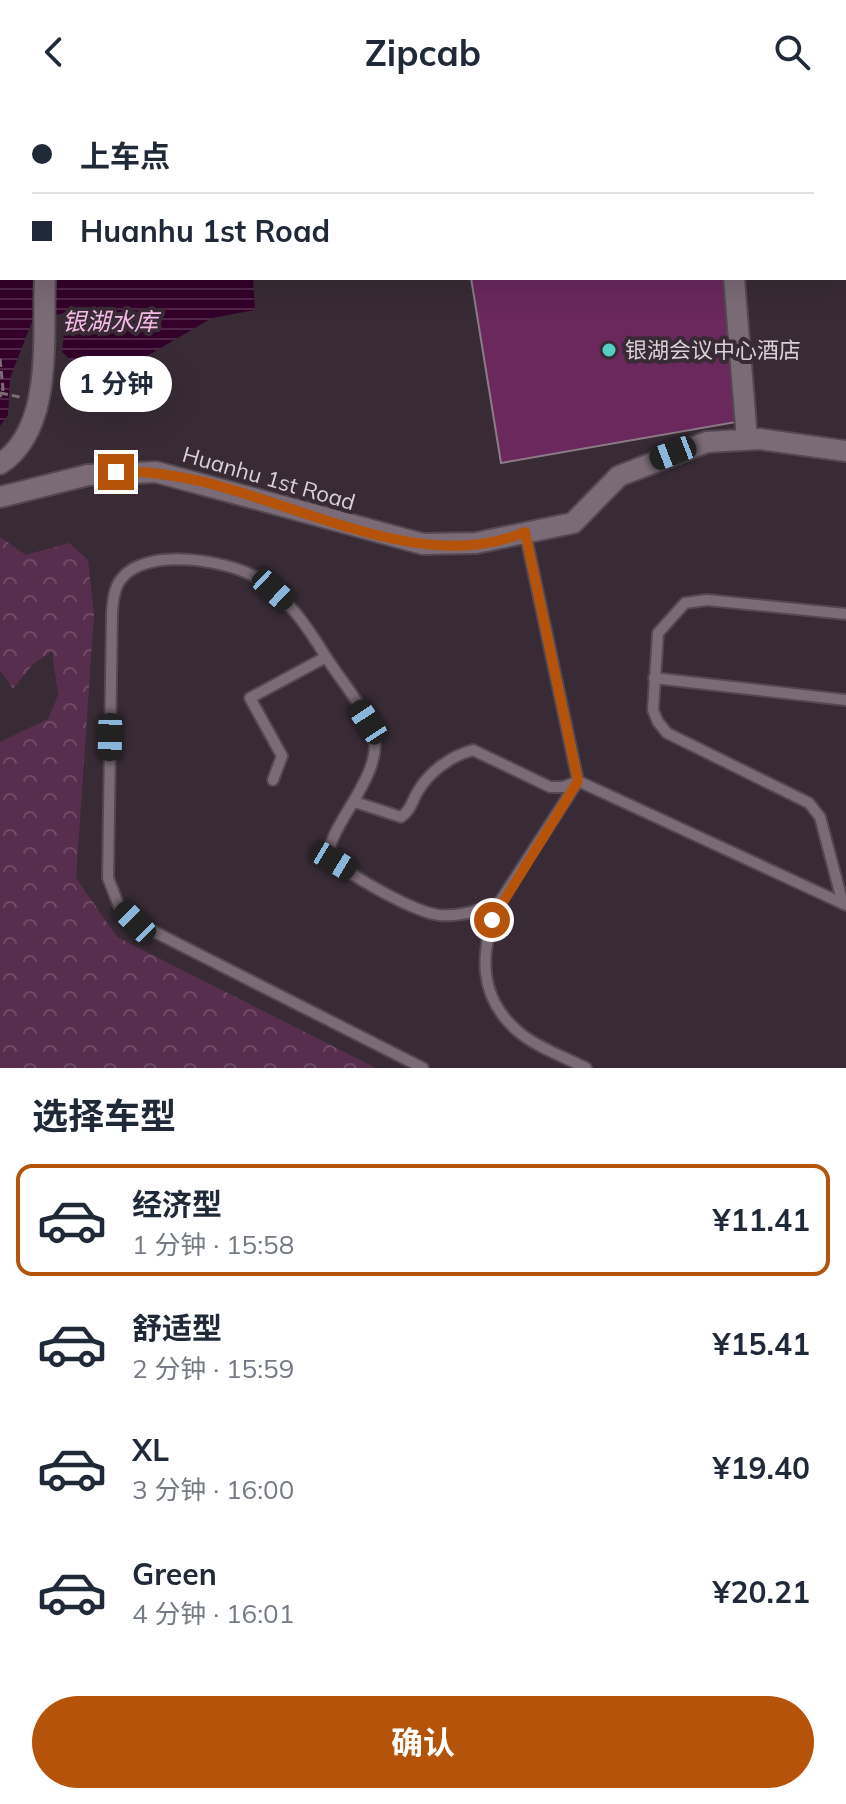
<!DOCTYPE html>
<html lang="zh">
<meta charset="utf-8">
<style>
:root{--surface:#fff;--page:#f2f2f3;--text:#1f2937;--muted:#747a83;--line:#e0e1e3;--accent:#b45309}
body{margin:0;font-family:Mulish,"Noto Sans SC",sans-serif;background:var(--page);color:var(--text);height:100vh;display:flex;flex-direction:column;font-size:30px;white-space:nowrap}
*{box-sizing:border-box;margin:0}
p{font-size:26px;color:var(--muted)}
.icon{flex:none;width:44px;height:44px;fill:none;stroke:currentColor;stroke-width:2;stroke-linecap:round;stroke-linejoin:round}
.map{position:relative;height:964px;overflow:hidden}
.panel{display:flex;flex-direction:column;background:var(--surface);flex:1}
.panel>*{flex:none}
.banner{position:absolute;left:0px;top:0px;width:846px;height:176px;box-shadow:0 8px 32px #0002;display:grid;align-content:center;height:176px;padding:0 32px;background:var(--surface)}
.end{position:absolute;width:36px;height:36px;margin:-18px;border:10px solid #b45309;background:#fff;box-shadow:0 0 0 4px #fff}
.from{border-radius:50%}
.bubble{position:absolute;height:56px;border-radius:28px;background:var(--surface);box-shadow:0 8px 32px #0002;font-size:26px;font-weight:700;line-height:56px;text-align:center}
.car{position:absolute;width:24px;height:48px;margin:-24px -12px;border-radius:10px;box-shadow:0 0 6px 2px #0007;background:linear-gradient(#222 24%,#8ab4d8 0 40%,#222 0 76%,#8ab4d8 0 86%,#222 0)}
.banner b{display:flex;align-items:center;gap:28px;height:76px;font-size:30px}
.banner b+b{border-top:2px solid var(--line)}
.banner i{width:20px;height:20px;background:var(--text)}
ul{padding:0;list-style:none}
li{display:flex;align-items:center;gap:24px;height:112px;margin:0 16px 12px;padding:0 16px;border:4px solid transparent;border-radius:16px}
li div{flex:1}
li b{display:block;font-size:30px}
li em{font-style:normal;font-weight:700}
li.active{border-color:var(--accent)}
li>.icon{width:72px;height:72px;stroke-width:1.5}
h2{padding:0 32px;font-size:36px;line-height:96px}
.primary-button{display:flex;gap:16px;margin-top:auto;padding:16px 32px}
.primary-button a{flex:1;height:92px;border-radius:48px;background:var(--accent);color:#fff;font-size:32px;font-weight:700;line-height:92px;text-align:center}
header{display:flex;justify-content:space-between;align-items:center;height:104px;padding:0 32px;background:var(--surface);font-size:36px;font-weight:700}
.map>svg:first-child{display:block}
.forest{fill:url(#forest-crowns)}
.water{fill:url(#water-rules)}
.building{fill:#6a285d;stroke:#8b7b86;stroke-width:2}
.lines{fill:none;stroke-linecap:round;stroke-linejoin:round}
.lane-casing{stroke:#534851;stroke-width:14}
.street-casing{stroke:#534851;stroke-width:24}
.path{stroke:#7a6e77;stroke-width:3;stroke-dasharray:8 4;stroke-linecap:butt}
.lane{stroke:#7b6b76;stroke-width:10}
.street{stroke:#7b6b76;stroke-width:20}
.path-bridge{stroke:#7a6e77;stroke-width:3;stroke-dasharray:8 4;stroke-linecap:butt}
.route{stroke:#b45309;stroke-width:10}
.poi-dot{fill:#57cec2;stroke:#382b35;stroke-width:3}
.labels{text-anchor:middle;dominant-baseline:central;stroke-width:8;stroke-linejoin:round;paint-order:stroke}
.poi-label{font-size:22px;fill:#dad1d8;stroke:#382b35;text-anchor:start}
.street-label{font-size:22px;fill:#dad1d8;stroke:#382b35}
.water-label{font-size:24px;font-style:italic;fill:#f7bbe7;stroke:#382b35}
</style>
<header><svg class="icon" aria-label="back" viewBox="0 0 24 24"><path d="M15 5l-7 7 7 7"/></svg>Zipcab<svg class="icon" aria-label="search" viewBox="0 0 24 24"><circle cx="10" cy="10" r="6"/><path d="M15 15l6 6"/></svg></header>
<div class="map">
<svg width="846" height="964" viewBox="0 0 846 964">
<defs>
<pattern id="forest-crowns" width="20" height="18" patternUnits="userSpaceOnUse" patternTransform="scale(2)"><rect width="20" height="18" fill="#582e4f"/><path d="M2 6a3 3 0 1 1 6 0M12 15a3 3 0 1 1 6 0" fill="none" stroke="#6f4b68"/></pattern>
<pattern id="water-rules" width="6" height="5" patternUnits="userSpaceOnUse" patternTransform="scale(2)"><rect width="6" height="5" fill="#33012a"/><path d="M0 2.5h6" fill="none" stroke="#502548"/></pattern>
</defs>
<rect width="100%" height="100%" fill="#382b35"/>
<path class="forest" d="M0,433L26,451L69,439L88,456L94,510L76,774L117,833L376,964H0V638L48,615L58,591L52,547L33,560L13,585L0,566Z"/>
<path class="water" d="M0,91L2,174H253L255,206L212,214L140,256L87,271L62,248L66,209L33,215L10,274L8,311L0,322Z"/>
<path class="building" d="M418,0H711L712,2H418Z
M471,174H727L742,317L501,359Z"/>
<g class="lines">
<defs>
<path id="lane" d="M525,428L578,677L846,801
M326,553C307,522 288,494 257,474C228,456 147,443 122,474C114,483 113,497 112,509L108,774L119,802L135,818L423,964
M654,574L846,596
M273,676L282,652L250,594L326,553C339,574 370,610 374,633C383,673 323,728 330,753C348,771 414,808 439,811C460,813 480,806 499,799L578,677
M355,698L401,713C411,706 412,697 418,687C430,667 451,652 473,646L550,683H563L576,678
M499,799C480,846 476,893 520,929C538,944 565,953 586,964
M843,800L820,713L809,699L667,629L658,618L653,606L658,529L685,499L707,496L846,510"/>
<path id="street" d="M89,0L99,2
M458,0L460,2
M475,0V2
M541,0V2
M751,0L769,2
M172,2L180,0
M606,2V0
M844,4H846
M0,30H2
M734,174L747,335
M0,360C55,324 42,231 45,174
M0,393L88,371L156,368L423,440L476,439L573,419L619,372L707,338L760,335L846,347"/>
</defs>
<use href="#lane" class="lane-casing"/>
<use href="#street" class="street-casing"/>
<path class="path" d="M4,0L5,2
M0,109L2,112
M0,157L2,153
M0,289L20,293"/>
<use href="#lane" class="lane"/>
<use href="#street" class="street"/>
<path class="path-bridge" d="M0,255L3,285L0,293"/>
</g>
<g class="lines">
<path class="route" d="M116,368C246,360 400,482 525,428L578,677L492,816"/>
</g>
<circle class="poi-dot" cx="609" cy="246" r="8"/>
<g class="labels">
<g class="poi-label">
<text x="625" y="246">银湖会议中心酒店</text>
</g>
<g class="street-label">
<text transform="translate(269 374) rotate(16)">Huanhu 1st Road</text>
</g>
<g class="water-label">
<text x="110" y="217">银湖水库</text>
</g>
</g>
</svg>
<i class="end from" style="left:492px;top:816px"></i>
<i class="end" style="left:116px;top:368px"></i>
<div class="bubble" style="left:60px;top:252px;width:112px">1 分钟</div>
<i class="car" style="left:673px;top:349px;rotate:249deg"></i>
<i class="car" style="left:273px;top:486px;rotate:133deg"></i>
<i class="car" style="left:368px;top:618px;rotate:327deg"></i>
<i class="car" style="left:110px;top:633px;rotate:181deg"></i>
<i class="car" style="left:334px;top:757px;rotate:121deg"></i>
<i class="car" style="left:135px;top:818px;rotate:315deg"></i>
<div class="banner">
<b><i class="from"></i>上车点</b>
<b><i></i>Huanhu 1st Road</b>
</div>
</div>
<section class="panel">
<h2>选择车型</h2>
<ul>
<li class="active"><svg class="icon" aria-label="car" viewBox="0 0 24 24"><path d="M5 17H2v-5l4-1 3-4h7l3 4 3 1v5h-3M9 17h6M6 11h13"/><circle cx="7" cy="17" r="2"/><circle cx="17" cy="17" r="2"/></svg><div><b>经济型</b><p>1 分钟 · 15:58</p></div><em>¥11.41</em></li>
<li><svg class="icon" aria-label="car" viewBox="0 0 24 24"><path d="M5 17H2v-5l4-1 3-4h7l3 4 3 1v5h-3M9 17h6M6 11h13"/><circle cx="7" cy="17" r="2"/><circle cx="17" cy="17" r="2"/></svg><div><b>舒适型</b><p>2 分钟 · 15:59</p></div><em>¥15.41</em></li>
<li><svg class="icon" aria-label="car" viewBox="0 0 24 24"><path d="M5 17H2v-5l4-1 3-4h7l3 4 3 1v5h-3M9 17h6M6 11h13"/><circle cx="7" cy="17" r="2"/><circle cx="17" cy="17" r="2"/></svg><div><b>XL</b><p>3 分钟 · 16:00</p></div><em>¥19.40</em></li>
<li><svg class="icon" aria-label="car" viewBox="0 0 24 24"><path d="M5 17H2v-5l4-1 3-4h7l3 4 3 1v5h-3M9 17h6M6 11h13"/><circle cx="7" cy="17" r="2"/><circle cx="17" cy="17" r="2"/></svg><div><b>Green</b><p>4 分钟 · 16:01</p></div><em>¥20.21</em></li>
</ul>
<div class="primary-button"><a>确认</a></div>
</section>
